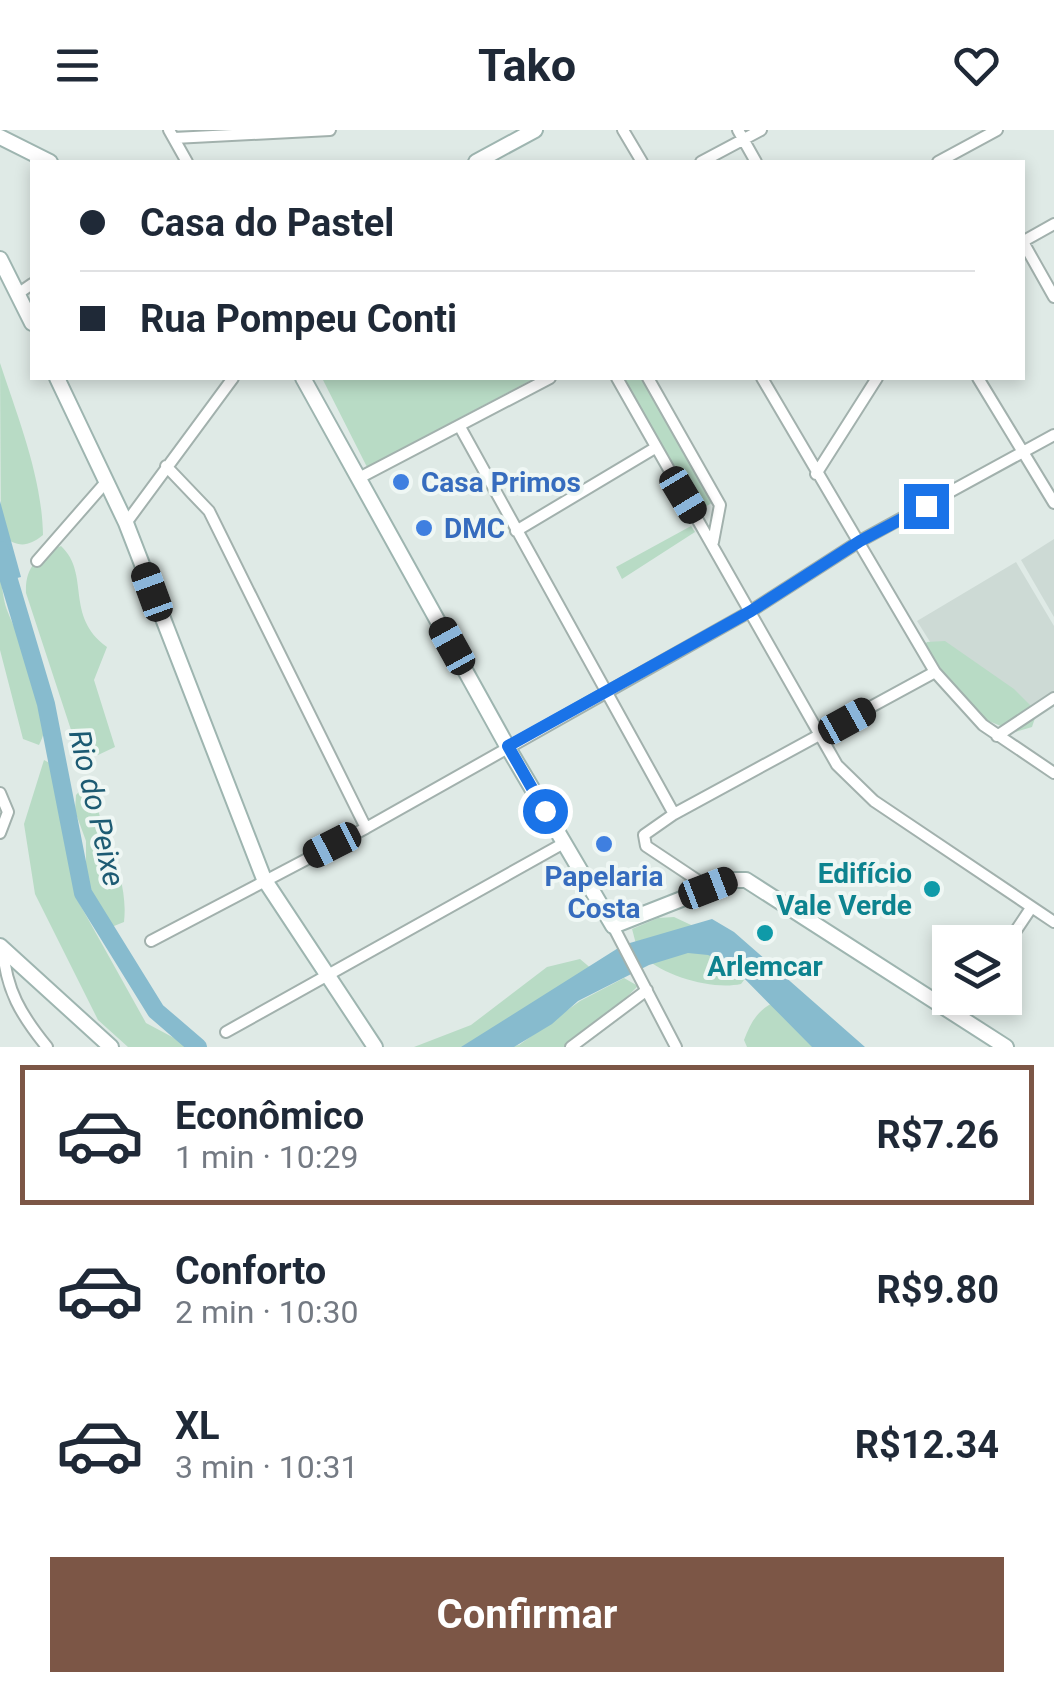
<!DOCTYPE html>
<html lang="pt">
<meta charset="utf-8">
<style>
:root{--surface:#fff;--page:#f2f2f3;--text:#1f2937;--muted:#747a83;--line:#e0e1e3;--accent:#7c5646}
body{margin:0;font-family:Roboto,sans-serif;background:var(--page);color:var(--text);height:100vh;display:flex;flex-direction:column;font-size:38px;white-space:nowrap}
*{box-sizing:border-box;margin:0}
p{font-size:32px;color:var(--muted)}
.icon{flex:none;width:55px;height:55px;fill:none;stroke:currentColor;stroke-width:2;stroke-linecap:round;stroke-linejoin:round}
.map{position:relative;height:917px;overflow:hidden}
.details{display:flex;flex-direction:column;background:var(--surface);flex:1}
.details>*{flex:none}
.top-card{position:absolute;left:30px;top:30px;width:995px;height:220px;border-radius:0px;box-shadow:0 5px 15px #0003;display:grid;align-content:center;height:220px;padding:0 50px;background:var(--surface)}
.buttons{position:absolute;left:932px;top:795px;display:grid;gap:20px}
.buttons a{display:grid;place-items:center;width:90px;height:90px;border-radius:0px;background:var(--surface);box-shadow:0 5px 15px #0003;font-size:50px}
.end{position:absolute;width:45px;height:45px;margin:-22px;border:12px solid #1a73e8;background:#fff;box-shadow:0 0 0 5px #fff}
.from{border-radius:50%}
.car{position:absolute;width:30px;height:60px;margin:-30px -15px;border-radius:12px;box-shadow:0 0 8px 2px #0007;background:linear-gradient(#222 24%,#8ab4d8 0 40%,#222 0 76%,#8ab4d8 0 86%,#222 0)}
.top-card b{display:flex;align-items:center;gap:35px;height:95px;font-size:38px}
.top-card b+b{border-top:2px solid var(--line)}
.top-card i{width:25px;height:25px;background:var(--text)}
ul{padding:18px 0 0;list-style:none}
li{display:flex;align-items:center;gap:30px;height:140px;margin:0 20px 15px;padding:0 30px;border:5px solid transparent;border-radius:0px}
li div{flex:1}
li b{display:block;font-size:38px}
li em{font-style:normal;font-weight:700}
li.active{border-color:var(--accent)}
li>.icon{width:90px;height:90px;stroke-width:1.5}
.cta{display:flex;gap:20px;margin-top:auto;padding:20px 50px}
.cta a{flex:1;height:115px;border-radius:0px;background:var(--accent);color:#fff;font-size:40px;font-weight:700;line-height:115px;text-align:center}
header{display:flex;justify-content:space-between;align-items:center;height:130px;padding:0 50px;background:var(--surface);font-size:45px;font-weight:700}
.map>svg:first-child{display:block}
.built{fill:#cddad5}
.green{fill:#b8dbc5}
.water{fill:#87bbce}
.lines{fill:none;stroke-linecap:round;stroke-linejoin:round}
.river{stroke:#87bbce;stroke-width:18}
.street-casing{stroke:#a2b1ad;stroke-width:14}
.secondary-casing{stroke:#9eb5b0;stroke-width:18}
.street{stroke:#fff;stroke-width:10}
.secondary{stroke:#fff;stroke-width:14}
.route{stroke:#1a73e8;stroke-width:12}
.shop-dot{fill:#3f7fe0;stroke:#eff7f4;stroke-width:4}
.culture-dot{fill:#0f9aa8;stroke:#eff7f4;stroke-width:4}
.labels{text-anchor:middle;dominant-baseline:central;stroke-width:8;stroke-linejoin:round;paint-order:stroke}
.shop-label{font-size:28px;font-weight:bold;fill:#366cbe;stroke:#eff7f4;text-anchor:start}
.culture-label{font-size:28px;font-weight:bold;fill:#0d838f;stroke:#eff7f4;text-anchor:end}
.water-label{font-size:30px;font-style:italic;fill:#1d5b73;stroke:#eff7f4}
</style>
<header><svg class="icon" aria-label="menu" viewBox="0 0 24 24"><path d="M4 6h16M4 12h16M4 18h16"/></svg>Tako<svg class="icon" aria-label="heart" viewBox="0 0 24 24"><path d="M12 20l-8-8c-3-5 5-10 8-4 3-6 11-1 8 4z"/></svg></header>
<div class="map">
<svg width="1054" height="917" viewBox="0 0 1054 917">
<rect width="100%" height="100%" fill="#dfeae6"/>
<path class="built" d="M1054,409V487L1021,430Z
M1016,432L1054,496V563L1003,594L962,563L917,491Z"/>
<path class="green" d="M0,233C18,288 42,347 43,405C27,418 17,417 1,405Z
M322,248H535L367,337Z
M622,248H644L712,373L697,381Z
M691,396L695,402L622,449L616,437Z
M61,416C91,444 64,486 107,517L94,550L115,617L98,625L82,624L74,609L26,463C25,437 37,426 61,416Z
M0,448C3,459 3,469 7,480C22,521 62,572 39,615L23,609L0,520Z
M945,511L1014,559L1037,582L1032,597L1015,602L984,589L920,520L927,512Z
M44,630L59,638L78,771L146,893L191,917H128L98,890L35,764L24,694Z
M88,652L95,653C94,699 130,738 124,792L109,798L95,790L86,760V711L75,681L76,665Z
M674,787L734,815L751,841L741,854C713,860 666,847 644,827C636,819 635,809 632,799L658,788Z
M580,829L593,840L467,917H414L471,895L547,837Z
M624,848L638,856L576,917H508L519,915L580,871Z
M774,872L837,917H747L744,910C751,892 757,881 774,872Z"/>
<path class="water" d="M0,371L21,447L1,452L0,447Z
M712,789L734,802L865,917H812L732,836L708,825L688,823L649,835L578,871L552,894L514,917H461L623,815Z"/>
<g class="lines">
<path class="river" d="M0,420L46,574L83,763L156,881L198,917"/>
<defs>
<path id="street" d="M169,0L187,32
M623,0L642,32
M738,0L756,32
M174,8L330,0
M701,32L761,0
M938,32L997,0
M1022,112L1054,94
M1023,112L1054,167
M19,163L32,154
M617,248L837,635L874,671L1054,792
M648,248L720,375L713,412
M762,248L935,542L983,595L1054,643
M978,248L1054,373
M460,297L674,684
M166,336L209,381L366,698
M816,344L877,248
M359,348L550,248
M126,393L233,248
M516,401L655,318
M37,431L106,352
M997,606L1054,568
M0,663L8,682L0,703
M709,758L646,716L644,705L674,684L935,542
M613,796L676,917
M151,811L366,698L751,481L860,411L1054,305
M1005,817L1031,778
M3,819C6,860 21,885 47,917
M959,886L972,868
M226,902L564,713
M571,917L647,860"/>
<path id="secondary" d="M0,7L50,32
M476,32L535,0
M0,129L32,193
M57,248L126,393L264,749L375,917
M303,248L507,616L613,796L730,750H746L1006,917
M0,816L111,917"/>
</defs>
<use href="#street" class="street-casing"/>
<use href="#secondary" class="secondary-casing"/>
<use href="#street" class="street"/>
<use href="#secondary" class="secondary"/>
</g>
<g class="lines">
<path class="route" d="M545,681L508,616L751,481L860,411L926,376"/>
</g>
<g class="shop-dot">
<circle cx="401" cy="352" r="10"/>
<circle cx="424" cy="398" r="10"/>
<circle cx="604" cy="714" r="10"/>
</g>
<g class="culture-dot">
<circle cx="932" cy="759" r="10"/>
<circle cx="765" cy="803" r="10"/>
</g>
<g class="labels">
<g class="shop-label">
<text x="421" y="352">Casa Primos</text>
<text x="444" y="398">DMC</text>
<text x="604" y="746" text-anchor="middle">Papelaria<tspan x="604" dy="32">Costa</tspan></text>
</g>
<g class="culture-label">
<text x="912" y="743">Edifício<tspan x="912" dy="32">Vale Verde</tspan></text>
<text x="765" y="836" text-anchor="middle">Arlemcar</text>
</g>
<g class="water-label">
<text transform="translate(97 678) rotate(77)">Rio do Peixe</text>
</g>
</g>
</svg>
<div class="buttons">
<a><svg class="icon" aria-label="layers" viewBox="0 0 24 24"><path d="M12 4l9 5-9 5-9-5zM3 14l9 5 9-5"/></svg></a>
</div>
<i class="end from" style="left:545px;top:681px"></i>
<i class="end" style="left:926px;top:376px"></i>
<i class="car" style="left:683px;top:365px;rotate:149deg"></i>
<i class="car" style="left:152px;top:462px;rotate:340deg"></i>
<i class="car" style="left:452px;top:516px;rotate:331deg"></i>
<i class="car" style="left:847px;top:591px;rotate:61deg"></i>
<i class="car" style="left:332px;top:715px;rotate:243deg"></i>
<i class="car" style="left:708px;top:758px;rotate:69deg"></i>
<div class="top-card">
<b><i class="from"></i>Casa do Pastel</b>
<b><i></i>Rua Pompeu Conti</b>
</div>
</div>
<section class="details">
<ul>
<li class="active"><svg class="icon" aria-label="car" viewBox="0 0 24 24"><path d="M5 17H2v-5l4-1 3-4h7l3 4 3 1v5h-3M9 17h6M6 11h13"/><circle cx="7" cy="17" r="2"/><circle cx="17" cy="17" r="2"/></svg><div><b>Econômico</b><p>1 min · 10:29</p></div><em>R$7.26</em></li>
<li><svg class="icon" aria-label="car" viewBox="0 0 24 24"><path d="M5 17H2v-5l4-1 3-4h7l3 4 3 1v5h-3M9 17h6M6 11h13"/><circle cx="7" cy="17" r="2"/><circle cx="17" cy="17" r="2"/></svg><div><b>Conforto</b><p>2 min · 10:30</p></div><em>R$9.80</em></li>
<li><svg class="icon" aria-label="car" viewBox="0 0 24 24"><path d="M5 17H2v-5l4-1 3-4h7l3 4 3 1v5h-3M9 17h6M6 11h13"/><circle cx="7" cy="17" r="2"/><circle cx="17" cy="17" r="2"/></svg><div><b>XL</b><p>3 min · 10:31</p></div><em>R$12.34</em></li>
</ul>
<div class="cta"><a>Confirmar</a></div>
</section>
